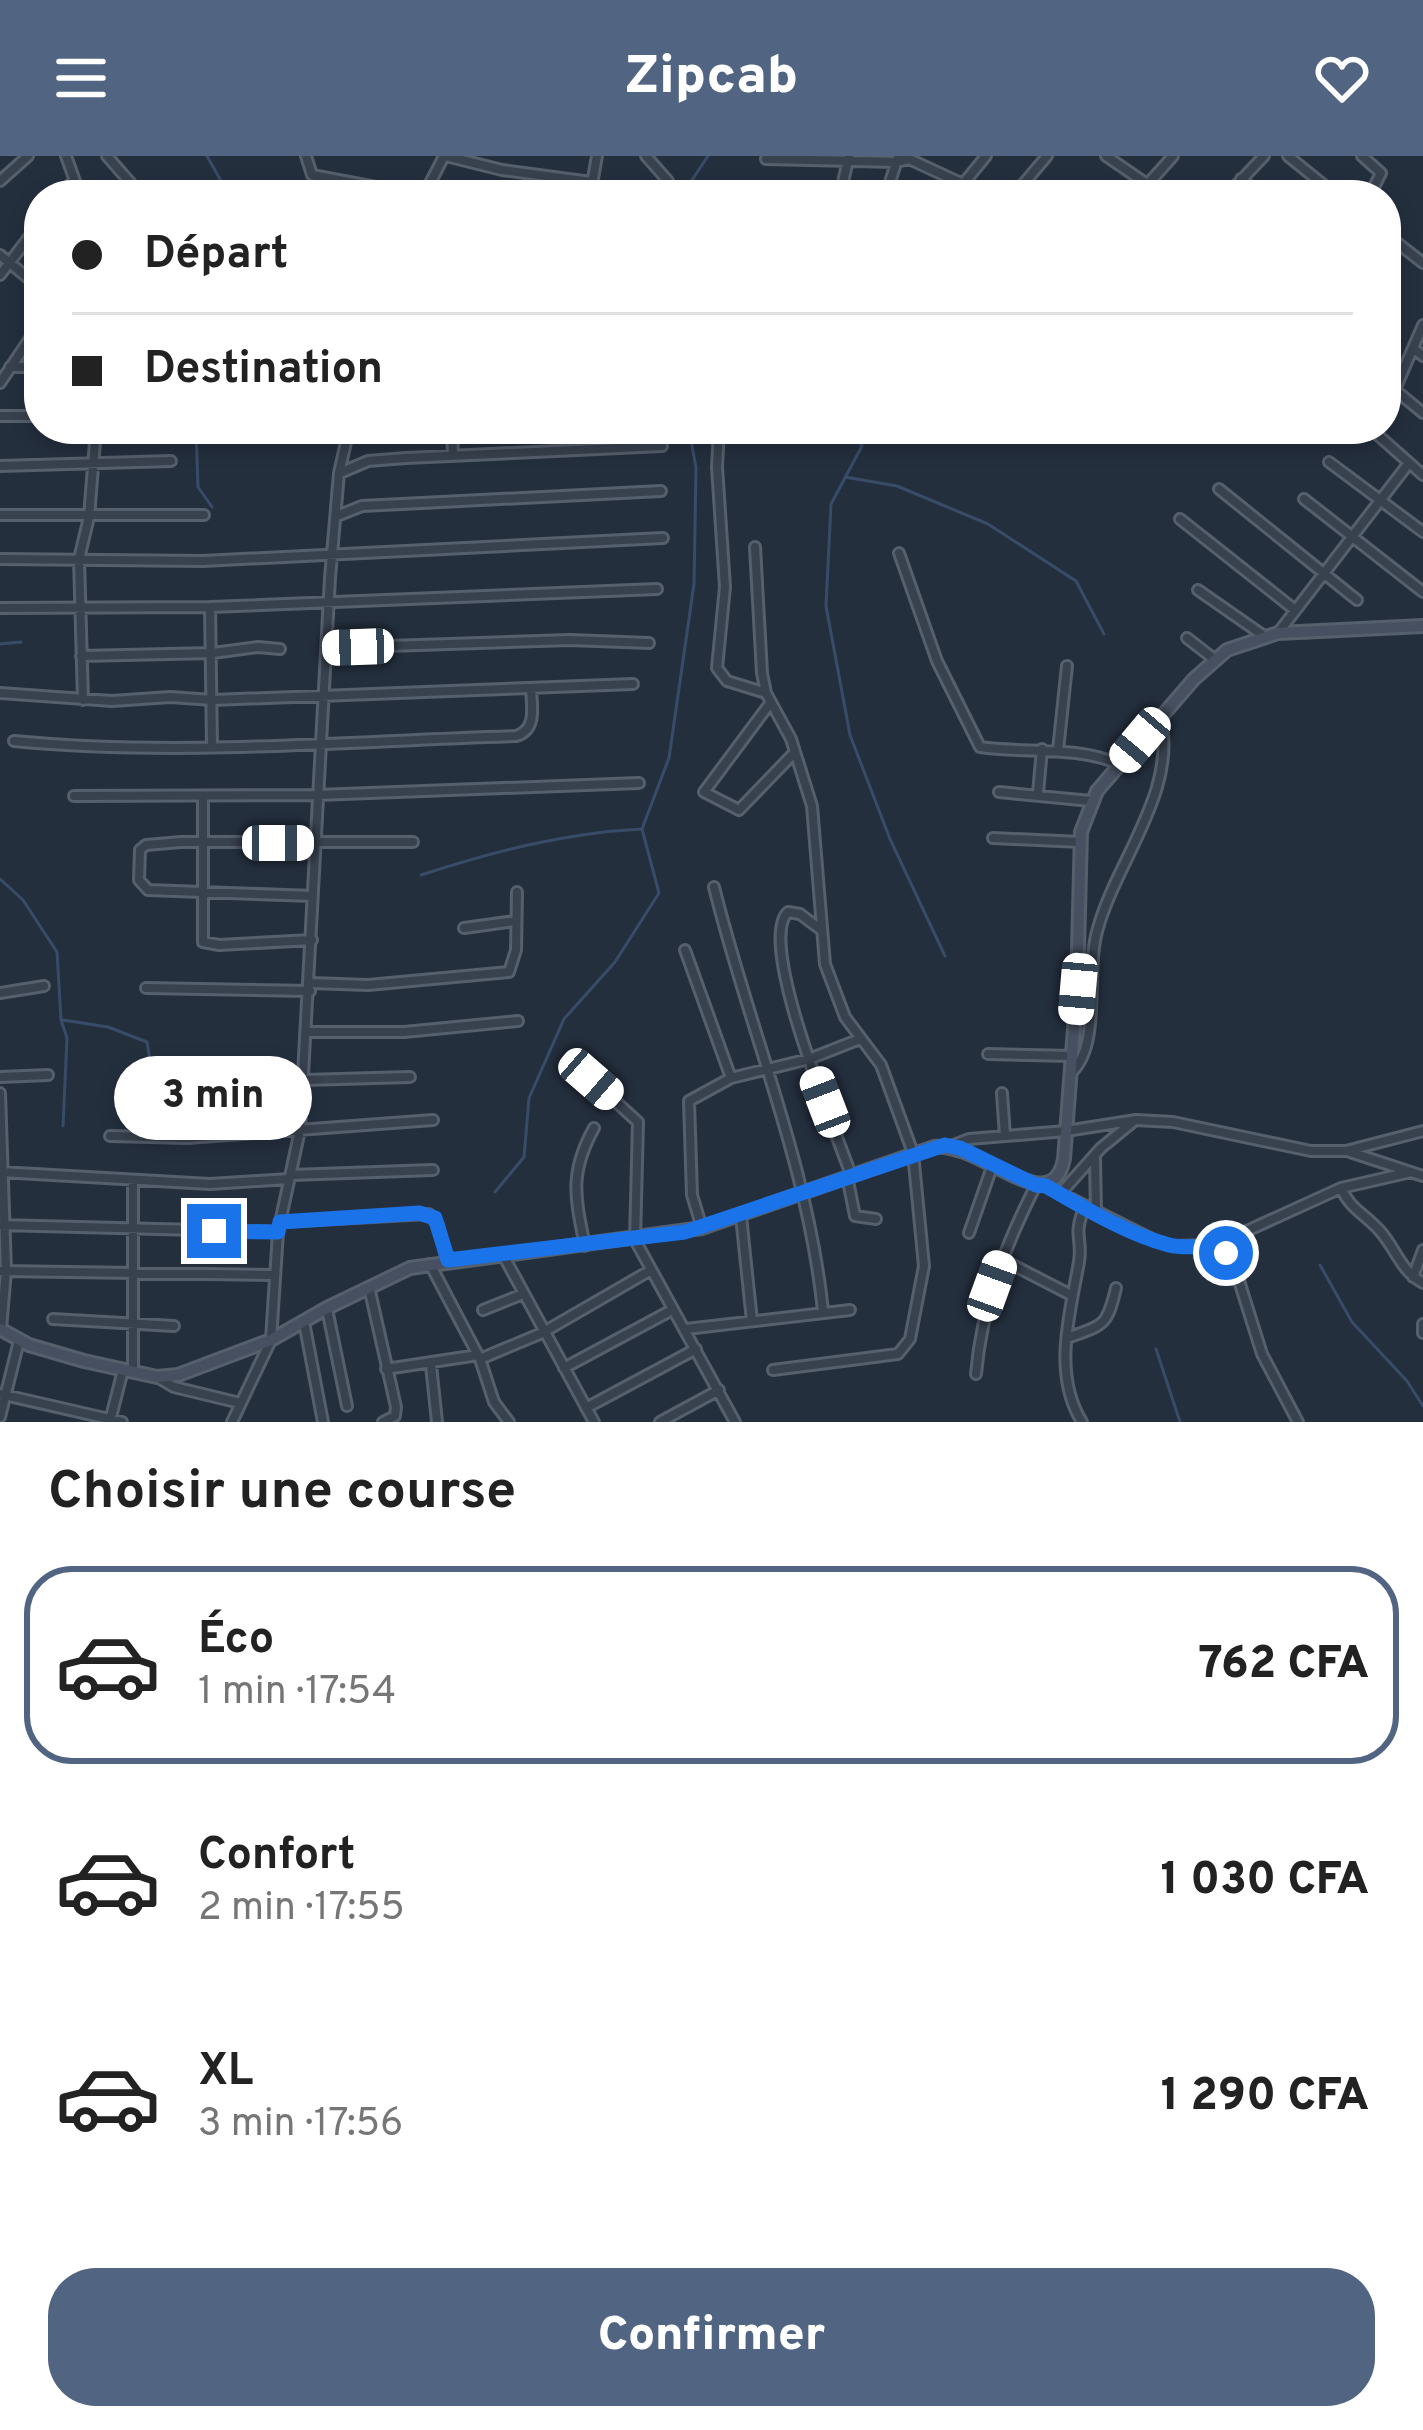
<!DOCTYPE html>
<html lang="fr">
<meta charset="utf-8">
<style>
:root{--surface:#fff;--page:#f6f6f6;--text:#222;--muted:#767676;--line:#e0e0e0;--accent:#516482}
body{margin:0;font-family:Overpass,sans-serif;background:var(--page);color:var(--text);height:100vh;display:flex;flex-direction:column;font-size:45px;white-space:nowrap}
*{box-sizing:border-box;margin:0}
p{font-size:39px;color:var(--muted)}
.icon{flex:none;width:66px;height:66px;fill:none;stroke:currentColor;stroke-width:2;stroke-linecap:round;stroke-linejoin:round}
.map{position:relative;height:1266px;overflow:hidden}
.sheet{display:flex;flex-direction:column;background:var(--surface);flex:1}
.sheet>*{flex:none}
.top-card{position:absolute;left:24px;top:24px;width:1377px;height:264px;border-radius:48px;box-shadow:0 6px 18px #0003;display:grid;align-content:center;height:264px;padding:0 48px;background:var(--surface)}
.end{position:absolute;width:54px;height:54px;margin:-27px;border:15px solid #1a73e8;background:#fff;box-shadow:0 0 0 6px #fff}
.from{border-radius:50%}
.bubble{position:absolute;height:84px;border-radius:42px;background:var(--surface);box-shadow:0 6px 18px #0003;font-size:39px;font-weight:800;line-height:84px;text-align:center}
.car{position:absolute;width:36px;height:72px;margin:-36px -18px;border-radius:15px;box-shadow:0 0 9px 3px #0007;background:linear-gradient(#fff 24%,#345 0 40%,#fff 0 76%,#345 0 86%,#fff 0)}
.top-card b{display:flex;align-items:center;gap:42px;height:114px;font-size:45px}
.top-card b+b{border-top:3px solid var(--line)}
.top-card i{width:30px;height:30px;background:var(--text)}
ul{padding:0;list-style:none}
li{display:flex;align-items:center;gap:36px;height:198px;margin:0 24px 18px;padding:0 24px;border:6px solid transparent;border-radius:48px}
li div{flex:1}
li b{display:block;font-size:45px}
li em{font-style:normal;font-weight:800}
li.current{border-color:var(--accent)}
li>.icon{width:108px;height:108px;stroke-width:1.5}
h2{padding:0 48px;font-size:54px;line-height:144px}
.cta{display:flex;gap:24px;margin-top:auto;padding:24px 48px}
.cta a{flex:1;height:138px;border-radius:48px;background:var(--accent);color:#fff;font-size:48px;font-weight:800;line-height:138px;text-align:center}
header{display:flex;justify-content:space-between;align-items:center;height:156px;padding:0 48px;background:var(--accent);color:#fff;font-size:54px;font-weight:800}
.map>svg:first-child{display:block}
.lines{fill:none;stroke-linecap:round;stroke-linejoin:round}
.stream{stroke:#394c67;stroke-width:3}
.street-casing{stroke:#565f6c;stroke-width:14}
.secondary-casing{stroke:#565f6c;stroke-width:16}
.street{stroke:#38414e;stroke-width:8}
.secondary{stroke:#465061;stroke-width:10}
.route{stroke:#1a73e8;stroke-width:15}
</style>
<header><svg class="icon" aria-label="menu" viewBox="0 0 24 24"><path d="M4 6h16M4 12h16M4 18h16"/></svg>Zipcab<svg class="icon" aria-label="heart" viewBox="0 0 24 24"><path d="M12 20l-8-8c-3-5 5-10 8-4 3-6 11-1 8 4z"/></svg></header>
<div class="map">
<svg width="1423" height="1266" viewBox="0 0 1423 1266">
<rect width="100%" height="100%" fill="#242f3e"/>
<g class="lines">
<path class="stream" d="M207,0L229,39
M682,39L708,0
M196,273L198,331L212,351
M848,273L862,290L831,348L826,450L850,579L890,683L945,800
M845,321L897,330L988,368L1076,425L1104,478
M0,488L21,486
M421,719C495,695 565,677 642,673
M0,723L23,744L57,796L61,864L67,882L63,970
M63,864L108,871L147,886L160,964
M495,1036L524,1001L529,942L564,863L615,806L659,737L642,673L669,602L694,428L696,312L689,273
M1320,1109L1352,1166L1407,1225L1423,1250
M1156,1193L1180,1266"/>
<defs>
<path id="street" d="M66,0L80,39
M107,0L141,39
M306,0L312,19L418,39
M446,0L502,14L591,26
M646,0L668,25
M1106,0L1163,39
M1288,0L1336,39
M1362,0L1381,17L1370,39
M766,3L896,6L909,3L963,28L986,0
M1241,23L1262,39
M0,25L28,0
M1148,28L1173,0
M62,39L73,25
M196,39L209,32
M315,39L317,20
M424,39L444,0
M590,39L597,0
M840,39L849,0
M886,39L898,1
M1014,39L1047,0
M1227,39L1264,0
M1386,78L1423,107
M0,99L39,131
M0,119L39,68
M1413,192L1423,200
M10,211H39
M0,227L39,169
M1394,233L1423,257
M1386,254L1423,169
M0,260H39
M452,273L453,300
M719,273L717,311L725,431L717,512L727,525L766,537
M1371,273L1423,319
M1329,306L1423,376
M0,310L171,305
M340,317L368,305L406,302L662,290
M1219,333L1357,444
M1304,343L1423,436
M0,359H204
M337,360L362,350L661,335
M1180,363L1295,454
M755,391L762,517L766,537L791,583L812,650L825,808L845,861L881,909L913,997L924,1110L910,1183L898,1198L773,1214
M899,397L937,505L980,591C1027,598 1074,589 1119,608
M0,403L203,405L663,382
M1198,434L1264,480
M210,451L212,590
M0,452L210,451L657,433
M1278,477L1409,307
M1187,482L1214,503
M327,492L570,484L649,487
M81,500L213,497L258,491L280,493
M0,537L112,545L170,541L213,544L633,528
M83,544L79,403L89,361L96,273
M771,546L704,636L739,654L794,597
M14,585C181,601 349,585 516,580C537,574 532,551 531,533
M1058,594L1067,510
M999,636L1091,645
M1038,637L1042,593
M74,640L317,639L639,627
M203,641V786L219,789L312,784
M993,682L1081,686
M714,731C749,873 808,1008 823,1155
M312,740L148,734L139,724L140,694L146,689L181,686H413
M464,772L515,765
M820,773L800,758L788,756C756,786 836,975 851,1019
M685,794L731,922
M311,827L368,829L509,816L516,794L517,736
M146,832L310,835
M0,837L44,830
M308,876H404L518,865
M988,898L1073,900
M1072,916C1102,887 1085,813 1098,772C1117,704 1179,633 1160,561
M201,919L203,926L303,930
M0,921L48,919
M591,923L638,966L635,1084L735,1266
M304,924L410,921
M0,937L6,1115L1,1173
M1002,937L1005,980
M110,980L188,982L433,964
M951,990L969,983L1066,975L1136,964L1173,966L1311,995H1346L1423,975
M1350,996L1423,1020
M1095,1003L1096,1056
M0,1016L210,1028L289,1023
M291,1019L433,1014
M847,1020L855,1060L876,1063
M133,1025V1216
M1046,1030L1152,1083L1172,1090L1215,1089L1226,1097L1235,1112L1262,1198L1298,1266
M1341,1032C1350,1053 1365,1058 1380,1075C1396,1093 1400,1114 1423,1127
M1060,1038L1101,992L1134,965
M741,1060L752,1165
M280,1066L429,1058L438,1069L447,1104
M0,1069L278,1076
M702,1072L692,1039L689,945L731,922L809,903L860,883
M969,1077L993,1008
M1216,1089L1341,1032L1411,1016
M585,1090C575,1041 569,1017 594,972
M503,1099L594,1266
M1001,1103L1071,1139
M430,1108L480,1203L494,1246L509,1266
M0,1115L272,1119
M1413,1121L1423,1094
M369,1131L396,1251L395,1260L383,1266
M327,1153L347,1250
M483,1154L523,1138
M53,1163L174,1170
M304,1166L323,1266
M1423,1168V1177
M686,1173L850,1154
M1067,1182C1103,1169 1107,1171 1116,1132
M480,1203L542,1177L651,1114
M431,1209L437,1266
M564,1212L672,1154
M386,1213L478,1199
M976,1218C982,1149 1005,1090 1036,1029
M157,1221L174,1231L240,1247
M0,1238L122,1266
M586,1252L696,1193
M0,1261L19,1185
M110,1265L123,1214
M232,1266L271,1184L278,1076L300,974L330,422L339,317L349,273
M660,1266L719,1234
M1082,1266C1052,1218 1070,1157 1079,1106C1083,1081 1072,1081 1085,1050"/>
<path id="secondary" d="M0,1173L29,1189L84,1205L157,1221L178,1219L271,1184L327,1152L410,1112L702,1072L934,991C980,985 1051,1067 1064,1003L1077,833L1081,676L1097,635L1194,523L1227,494L1278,477L1423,470"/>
</defs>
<use href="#street" class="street-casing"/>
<use href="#secondary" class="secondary-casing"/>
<use href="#street" class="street"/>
<use href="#secondary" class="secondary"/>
</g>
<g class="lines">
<path class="route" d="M214,1075L278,1076L280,1066L419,1057L435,1062L448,1104L685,1076L945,989L960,992L1036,1029L1046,1030C1083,1051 1127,1078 1169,1089C1189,1094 1208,1086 1226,1097"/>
</g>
</svg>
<i class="end from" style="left:1226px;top:1097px"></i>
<i class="end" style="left:214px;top:1075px"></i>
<div class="bubble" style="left:114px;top:900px;width:198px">3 min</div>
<i class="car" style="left:358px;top:491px;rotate:268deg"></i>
<i class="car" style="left:1140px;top:584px;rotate:220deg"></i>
<i class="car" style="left:278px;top:687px;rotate:90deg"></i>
<i class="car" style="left:1078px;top:833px;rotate:185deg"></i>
<i class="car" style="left:591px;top:923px;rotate:131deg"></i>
<i class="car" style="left:825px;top:946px;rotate:339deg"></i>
<i class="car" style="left:992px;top:1130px;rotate:20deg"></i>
<div class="top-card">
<b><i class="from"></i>Départ</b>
<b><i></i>Destination</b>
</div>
</div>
<section class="sheet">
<h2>Choisir une course</h2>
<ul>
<li class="current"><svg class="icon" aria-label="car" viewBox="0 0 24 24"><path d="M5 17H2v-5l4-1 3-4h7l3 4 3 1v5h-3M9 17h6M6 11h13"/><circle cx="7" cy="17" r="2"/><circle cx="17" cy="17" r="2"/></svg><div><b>Éco</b><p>1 min · 17:54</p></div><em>762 CFA</em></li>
<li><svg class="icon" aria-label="car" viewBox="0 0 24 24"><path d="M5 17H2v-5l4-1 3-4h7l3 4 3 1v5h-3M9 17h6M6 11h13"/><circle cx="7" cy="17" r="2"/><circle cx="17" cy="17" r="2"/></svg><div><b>Confort</b><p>2 min · 17:55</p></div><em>1 030 CFA</em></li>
<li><svg class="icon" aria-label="car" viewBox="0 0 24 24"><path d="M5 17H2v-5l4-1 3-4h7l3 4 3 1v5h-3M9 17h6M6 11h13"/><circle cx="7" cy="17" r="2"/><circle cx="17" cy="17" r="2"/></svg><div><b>XL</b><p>3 min · 17:56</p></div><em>1 290 CFA</em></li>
</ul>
<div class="cta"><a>Confirmer</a></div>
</section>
